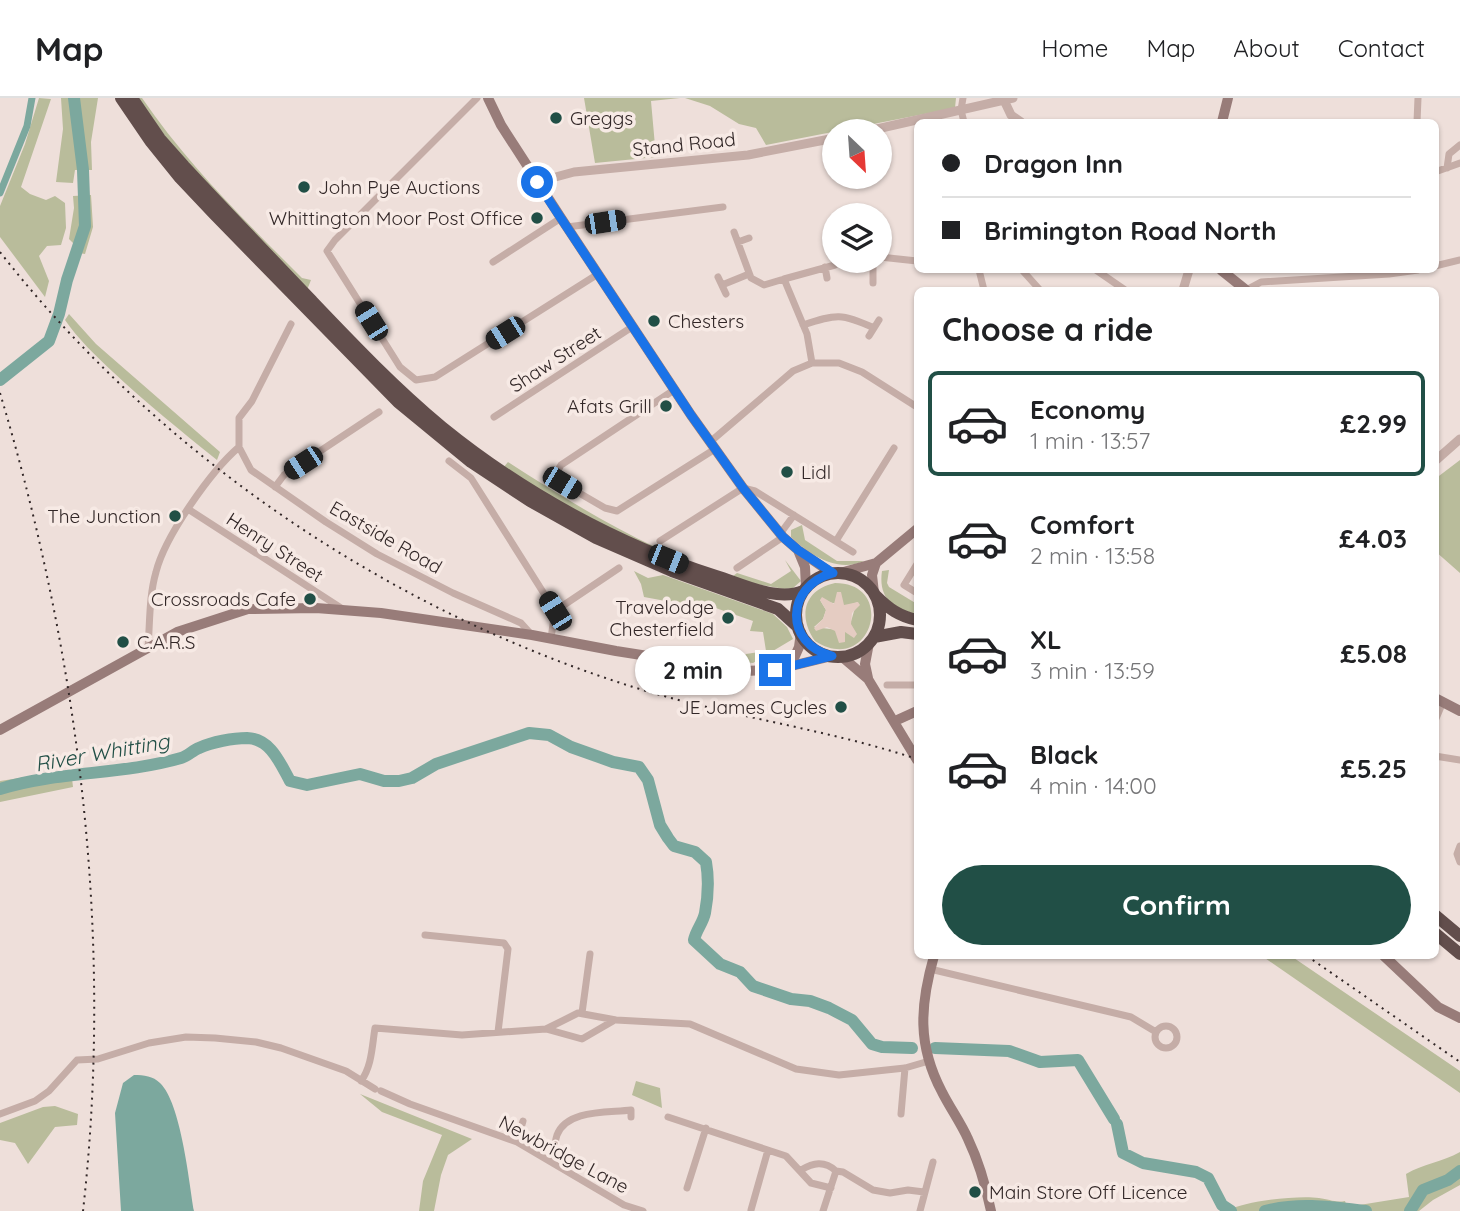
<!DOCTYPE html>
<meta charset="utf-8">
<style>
:root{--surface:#fff;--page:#f2f2f2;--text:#202124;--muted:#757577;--line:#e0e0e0;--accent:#214f46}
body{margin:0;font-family:Quicksand,sans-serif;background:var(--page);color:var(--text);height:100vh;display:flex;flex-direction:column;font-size:26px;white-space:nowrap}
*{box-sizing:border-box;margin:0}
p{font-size:23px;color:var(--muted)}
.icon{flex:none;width:38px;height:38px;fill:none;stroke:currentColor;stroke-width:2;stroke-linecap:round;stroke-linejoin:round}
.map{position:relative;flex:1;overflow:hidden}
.drawer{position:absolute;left:914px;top:189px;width:525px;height:672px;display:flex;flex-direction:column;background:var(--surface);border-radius:10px;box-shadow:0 2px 5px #0004}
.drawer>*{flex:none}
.guide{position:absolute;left:914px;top:21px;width:525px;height:154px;border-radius:10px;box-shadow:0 2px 5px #0004;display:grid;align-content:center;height:154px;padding:0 28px;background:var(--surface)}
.needle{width:46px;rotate:155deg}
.fabs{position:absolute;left:822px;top:21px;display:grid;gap:14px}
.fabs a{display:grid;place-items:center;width:70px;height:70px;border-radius:50%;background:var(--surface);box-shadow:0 2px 5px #0004;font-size:35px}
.end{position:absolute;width:32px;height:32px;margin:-16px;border:9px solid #1a73e8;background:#fff;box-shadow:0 0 0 4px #fff}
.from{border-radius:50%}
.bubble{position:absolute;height:49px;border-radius:24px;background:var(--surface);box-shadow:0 2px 5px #0004;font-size:23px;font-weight:800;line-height:49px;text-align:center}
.car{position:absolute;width:21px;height:42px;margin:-21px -10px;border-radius:9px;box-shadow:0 0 5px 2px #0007;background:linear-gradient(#222 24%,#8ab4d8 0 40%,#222 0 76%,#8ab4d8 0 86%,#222 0)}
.guide b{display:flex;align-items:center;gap:24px;height:66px;font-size:26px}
.guide b+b{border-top:2px solid var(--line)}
.guide i{width:18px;height:18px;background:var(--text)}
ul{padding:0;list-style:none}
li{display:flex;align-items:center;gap:21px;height:105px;margin:0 14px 10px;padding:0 14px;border:4px solid transparent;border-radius:10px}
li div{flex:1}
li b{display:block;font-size:26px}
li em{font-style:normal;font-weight:800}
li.selected{border-color:var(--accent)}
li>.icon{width:63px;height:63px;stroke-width:1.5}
h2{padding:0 28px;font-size:32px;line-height:84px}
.primary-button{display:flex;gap:14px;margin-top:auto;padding:14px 28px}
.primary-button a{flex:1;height:80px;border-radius:42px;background:var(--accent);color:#fff;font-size:28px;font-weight:800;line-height:80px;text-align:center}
header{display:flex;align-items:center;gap:42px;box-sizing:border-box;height:98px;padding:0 35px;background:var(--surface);border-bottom:2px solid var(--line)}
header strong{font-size:33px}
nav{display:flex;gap:38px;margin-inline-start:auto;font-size:24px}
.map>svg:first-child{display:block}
.green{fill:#b9bc9b;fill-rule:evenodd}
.plaza{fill:#e5ccc2}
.water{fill:#7ca89e}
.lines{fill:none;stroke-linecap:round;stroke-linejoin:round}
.canal{stroke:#7ca89e;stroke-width:7}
.river{stroke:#7ca89e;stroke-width:12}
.minor{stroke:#c5ada7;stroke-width:7}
.tertiary{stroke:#c5ada7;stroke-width:9}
.secondary{stroke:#987c79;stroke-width:10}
.trunk{stroke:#624e4c;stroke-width:12}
.rail{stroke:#322727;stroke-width:2;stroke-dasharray:2 5;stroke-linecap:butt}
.route{stroke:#1a73e8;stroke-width:9}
.poi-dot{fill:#214f46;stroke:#f7eae5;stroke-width:2.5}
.labels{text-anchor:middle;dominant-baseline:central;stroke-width:7;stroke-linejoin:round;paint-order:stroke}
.poi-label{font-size:19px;fill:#322727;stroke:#f7eae5;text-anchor:start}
.street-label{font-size:19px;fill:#322727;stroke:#f7eae5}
.water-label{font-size:21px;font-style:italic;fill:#214f46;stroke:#f7eae5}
</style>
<header>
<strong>Map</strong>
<nav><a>Home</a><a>Map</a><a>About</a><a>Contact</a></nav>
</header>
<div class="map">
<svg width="1460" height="1113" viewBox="0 0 1460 1113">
<rect width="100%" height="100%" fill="#eedfda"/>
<path class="green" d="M39,0L51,1L21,89L30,96L46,102L55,98L65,105L66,130L61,147L47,148L39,158L49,183L45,199L0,139V108L25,46Z
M61,0H98L91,44L92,72H75L73,85L56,84L63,31Z
M138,0H142C188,67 245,123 302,180L311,182L307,192L169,44Z
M584,0H680L651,3L656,59L595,65Z
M685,0H956L955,10L766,47L756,30L739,26L710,8Z
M91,97L93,129L85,156L73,154V145L69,141L74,110L73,98Z
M69,216L96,246L220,354L217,362C181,333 146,305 113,274C96,258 78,241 65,222Z
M1460,362V475L1435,453V381Z
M508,364C578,409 653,456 733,478L737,475L771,486L791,473L785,462L801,483L793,490L784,491L734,482L608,432L503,370Z
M802,427L805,442L837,463H864C837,475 810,457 791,439V432Z
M889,472L887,485L889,489L917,506V518C893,511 878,500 882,473Z
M634,473L648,480L663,477L773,516L787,529L793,541L753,565L715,561L738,562L739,558L744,559L746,556L766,553L763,534L750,533L753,523L710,508L709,511L644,499L641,486Z
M835,485C898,485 871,579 815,543C798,519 803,492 835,485ZM820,502L846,508L858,504C852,514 853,524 846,533L814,529L823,521L826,512Z
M71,672L73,689L0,704V683Z
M1262,858H1291L1460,973V995Z
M636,983L660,990L662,1010L632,997Z
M360,996L472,1041L448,1057L441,1077L434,1113H419L423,1083L442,1037L382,1014Z
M55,1008L78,1016L77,1027L55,1029L28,1066L15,1045L0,1042V1025L43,1009Z
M1460,1054V1087L1433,1102L1419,1113H1227C1244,1103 1298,1097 1319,1100C1329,1101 1335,1105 1345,1103L1347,1109L1409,1099L1406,1076C1423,1066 1442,1064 1460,1054Z"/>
<path class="plaza" d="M837,494H841L844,507L858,504L860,507L852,515L851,526L857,536L854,540L845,534V544L839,545L835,533L827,529L816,533L814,530L823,521L826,512L820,502L822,499L834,506Z"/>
<path class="water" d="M134,977C144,977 153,978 160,985C181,1005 189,1083 194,1113H121L115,1015L123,985Z"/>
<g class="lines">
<path class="canal" d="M0,95L27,28L32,0"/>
<path class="river" d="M0,282L49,243L59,216L67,182L85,128L83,72L74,0
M0,691C58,673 122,677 181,660C188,658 193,652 199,650C212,644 233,640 247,640C271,641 280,665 290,683L307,687L360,676L384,683H399L412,680L436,666L529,635L549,637L571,649L613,664L639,669L648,682L660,727L668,740L674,748L695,754L706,764C709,781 708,799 705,815C703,825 696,832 694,842L720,866L740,874L753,888L791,901L810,903L829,910L852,922L872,946L882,949L912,950
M935,950L1009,953L1040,964L1078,962L1114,1021
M1117,1026L1123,1055L1143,1065L1196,1074L1208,1080L1222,1107L1231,1113
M1265,1113C1299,1104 1332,1109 1366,1113
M1410,1113L1423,1092L1448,1082L1460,1073"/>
<path class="minor" d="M477,0L335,142L327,153L400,269L416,282L435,279L598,176
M963,0L961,12L964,24
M1417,24L1418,0
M1447,70L1449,56L1460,47
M1435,74L1460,65
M567,129L723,109
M734,134L751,180L764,187L784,181L807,236L812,265
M738,144L749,140
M880,159L917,163
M873,163V185
M493,164L561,120
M1435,168L1460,162
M825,169L827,180
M979,172L984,192
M1022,172L1040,192
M1096,172L1125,192
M718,179L726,196
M784,181L835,167
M722,187L749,176
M1246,192L1261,184L1389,176L1418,172
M291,226L252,303L239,320V349L251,372L326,424L377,456L453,495L521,525L531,536
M803,227C836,216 842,215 874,230
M869,238L879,222
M674,292L561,367L557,374L562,385L605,410L617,413L715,351
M494,319L632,229
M710,344L793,273L812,265H839L862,274L917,309
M449,363L471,380L555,513L551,540
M275,389L284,377L379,314
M188,411L341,510
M780,436L794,417
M660,443L743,390L755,393L853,454
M836,443L894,350
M917,466L904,487L917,495
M737,470L783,439
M555,513L619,470
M148,549C150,524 149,498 156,474C165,438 211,373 239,349
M887,587H917
M1435,623L1443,604
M1435,658L1460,662
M1460,748L1457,756L1460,764
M425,837L504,845L508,851L498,934
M930,871L1131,919L1156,934
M582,915L590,856
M1155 939a11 11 0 1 1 22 0a11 11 0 1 1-22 0Z
M546,931L578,915L616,922L690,926L796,971L839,977L905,970L929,963
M361,983C372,968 372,948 375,930L462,937L546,931L582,941L613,923
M381,993L410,1006L517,1044L624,1107L643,1113
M0,1016L35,1003L49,993L77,962L98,961L149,945L186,939L215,940L256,944L281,950L346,973L375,991
M901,1016L905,970
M668,1019L786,1058L811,1085L831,1090
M517,1044L523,1023
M553,1065C554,1056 554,1046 557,1037C567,1011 608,1015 631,1012V1019
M801,1072C813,1065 824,1062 836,1073
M687,1090L706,1030
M751,1112L768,1052
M823,1113L836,1073L843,1074L873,1092L890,1095L908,1092L924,1094
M920,1113L933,1064"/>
<path class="tertiary" d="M1003,0L1011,17L1021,24
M868,33L1013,0
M537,84L574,74L748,57L835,40
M1183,192L1189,172
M1435,363L1460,341"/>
<path class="secondary" d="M488,0L501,27L561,120L691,317L743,390L783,439L798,452L833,476
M1222,24L1228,0
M1221,172L1246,192
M798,452L805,469L806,489
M840,475L876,465L917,431
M874,495L872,477L876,465
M841,558L868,581L917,662
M791,567L799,549L801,534
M868,580L865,566L869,545
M1435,600L1460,613
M895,623L917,613
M0,632L177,534L248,511L316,510L381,515L532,537L616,553L743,573L775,572L832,558
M934,858C920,907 917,947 942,994C950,1010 961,1025 968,1041C979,1064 986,1089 991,1113
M1384,858L1438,909L1460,920"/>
<path class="trunk" d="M121,0L151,44L180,80L214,116L398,304L471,364L530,403L596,440L672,473L778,511L798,529
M132,0L160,41L184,68C226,113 269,158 312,203C354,247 395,290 442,329C522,394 618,447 716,478C742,486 777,504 803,493
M796 517a42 42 0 1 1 84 0a42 42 0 1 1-84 0Z
M876,498C889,511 899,518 917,522
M874,539L901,534L917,536
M1435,817L1460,838
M1435,835L1460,856"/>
<path class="rail" d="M0,154C158,356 386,511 630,588C724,618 823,630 917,661
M0,295C79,559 114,838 83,1113
M1307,858L1460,964"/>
</g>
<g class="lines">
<path class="route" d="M537,84L691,317L743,390L783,439L798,452L833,475C785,488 784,546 832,558L775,572"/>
</g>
<g class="poi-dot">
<circle cx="556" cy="20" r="7"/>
<circle cx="304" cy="89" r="7"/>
<circle cx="537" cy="120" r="7"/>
<circle cx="654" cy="223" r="7"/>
<circle cx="666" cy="308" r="7"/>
<circle cx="787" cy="374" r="7"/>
<circle cx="175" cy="418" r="7"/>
<circle cx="310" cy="501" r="7"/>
<circle cx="728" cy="520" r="7"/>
<circle cx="123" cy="544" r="7"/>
<circle cx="841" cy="609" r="7"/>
<circle cx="975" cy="1094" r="7"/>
</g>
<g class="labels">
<g class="poi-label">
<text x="570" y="20">Greggs</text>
<text x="318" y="89">John Pye Auctions</text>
<text x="523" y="120" text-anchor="end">Whittington Moor Post Office</text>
<text x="668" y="223">Chesters</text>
<text x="652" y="308" text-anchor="end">Afats Grill</text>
<text x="801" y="374">Lidl</text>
<text x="161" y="418" text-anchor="end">The Junction</text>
<text x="296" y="501" text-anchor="end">Crossroads Cafe</text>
<text x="714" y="509" text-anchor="end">Travelodge<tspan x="714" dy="22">Chesterfield</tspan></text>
<text x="137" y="544">C.A.R.S</text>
<text x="827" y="609" text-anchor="end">JE James Cycles</text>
<text x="989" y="1094">Main Store Off Licence</text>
</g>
<g class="street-label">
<text transform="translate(684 46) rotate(-6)">Stand Road</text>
<text transform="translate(555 261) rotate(-33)">Shaw Street</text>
<text transform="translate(386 439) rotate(30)">Eastside Road</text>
<text transform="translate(275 449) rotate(33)">Henry Street</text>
<text transform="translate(564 1056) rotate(28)">Newbridge Lane</text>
</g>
<g class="water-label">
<text transform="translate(102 654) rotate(-10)">River Whitting</text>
</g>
</g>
</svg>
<div class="fabs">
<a><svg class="needle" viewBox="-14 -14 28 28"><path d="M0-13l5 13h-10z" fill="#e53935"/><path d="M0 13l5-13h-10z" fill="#757577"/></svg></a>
<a><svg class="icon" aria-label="layers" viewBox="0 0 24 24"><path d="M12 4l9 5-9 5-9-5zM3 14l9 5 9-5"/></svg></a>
</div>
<i class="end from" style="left:537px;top:84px"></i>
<i class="end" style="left:775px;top:572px"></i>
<div class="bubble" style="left:635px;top:548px;width:116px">2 min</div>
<i class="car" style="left:605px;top:124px;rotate:81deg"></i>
<i class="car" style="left:371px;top:223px;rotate:328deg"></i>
<i class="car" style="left:505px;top:235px;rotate:238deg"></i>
<i class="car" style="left:303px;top:365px;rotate:237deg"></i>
<i class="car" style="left:562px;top:385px;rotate:121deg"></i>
<i class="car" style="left:668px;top:461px;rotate:112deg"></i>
<i class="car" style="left:555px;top:513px;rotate:328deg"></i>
<div class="guide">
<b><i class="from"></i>Dragon Inn</b>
<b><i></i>Brimington Road North</b>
</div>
<section class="drawer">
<h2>Choose a ride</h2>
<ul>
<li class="selected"><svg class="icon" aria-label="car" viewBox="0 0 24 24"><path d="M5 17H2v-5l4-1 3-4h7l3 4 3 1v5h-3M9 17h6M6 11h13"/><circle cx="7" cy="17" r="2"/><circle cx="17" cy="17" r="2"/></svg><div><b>Economy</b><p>1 min · 13:57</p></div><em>£2.99</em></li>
<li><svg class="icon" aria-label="car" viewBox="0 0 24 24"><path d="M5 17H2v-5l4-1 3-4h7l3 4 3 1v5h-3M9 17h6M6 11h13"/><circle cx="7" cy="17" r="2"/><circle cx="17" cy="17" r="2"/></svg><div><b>Comfort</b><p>2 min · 13:58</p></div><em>£4.03</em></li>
<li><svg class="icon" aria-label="car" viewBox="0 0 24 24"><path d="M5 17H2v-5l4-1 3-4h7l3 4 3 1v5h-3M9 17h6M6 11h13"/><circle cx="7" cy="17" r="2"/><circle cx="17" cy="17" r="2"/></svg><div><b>XL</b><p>3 min · 13:59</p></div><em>£5.08</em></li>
<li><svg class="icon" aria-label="car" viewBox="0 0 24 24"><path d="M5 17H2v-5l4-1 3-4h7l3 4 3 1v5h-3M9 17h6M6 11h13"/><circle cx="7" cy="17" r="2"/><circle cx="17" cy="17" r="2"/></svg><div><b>Black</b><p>4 min · 14:00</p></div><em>£5.25</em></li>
</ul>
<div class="primary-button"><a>Confirm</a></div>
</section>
</div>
